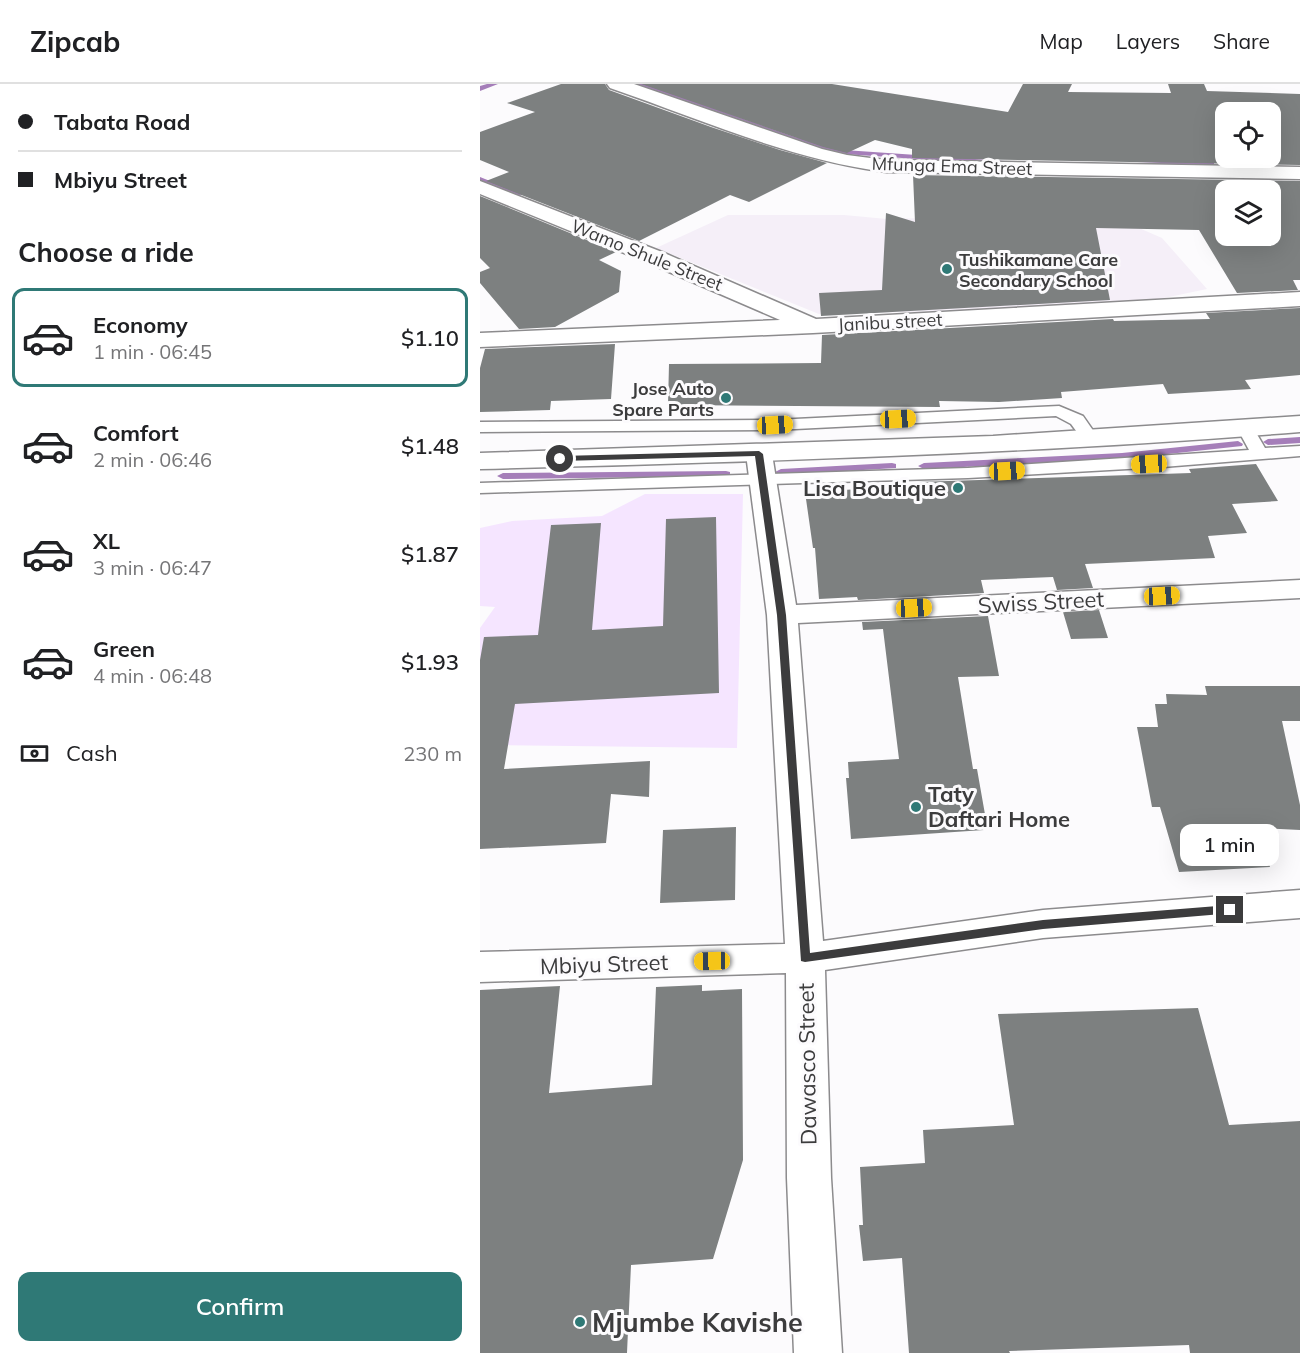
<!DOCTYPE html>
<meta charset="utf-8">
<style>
:root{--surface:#fff;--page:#f6f6f6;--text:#202124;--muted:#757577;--line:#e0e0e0;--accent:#2f7976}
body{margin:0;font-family:Mulish,sans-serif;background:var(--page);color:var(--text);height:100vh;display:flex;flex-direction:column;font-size:22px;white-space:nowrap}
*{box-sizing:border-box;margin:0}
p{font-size:20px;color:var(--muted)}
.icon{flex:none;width:33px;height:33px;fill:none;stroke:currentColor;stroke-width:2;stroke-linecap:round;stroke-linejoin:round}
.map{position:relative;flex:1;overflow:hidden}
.drawer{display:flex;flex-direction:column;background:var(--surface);width:480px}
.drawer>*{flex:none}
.guide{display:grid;align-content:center;height:132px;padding:0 18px;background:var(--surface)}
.controls{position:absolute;left:735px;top:18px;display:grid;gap:12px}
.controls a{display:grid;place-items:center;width:66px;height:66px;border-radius:12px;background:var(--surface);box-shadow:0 6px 24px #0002;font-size:30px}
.end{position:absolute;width:27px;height:27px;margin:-14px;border:8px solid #3c3c3d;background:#fff;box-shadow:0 0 0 3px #fff}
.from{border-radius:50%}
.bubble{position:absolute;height:42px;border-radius:12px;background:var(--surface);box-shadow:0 6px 24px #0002;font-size:20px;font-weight:600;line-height:42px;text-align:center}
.car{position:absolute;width:18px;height:36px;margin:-18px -9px;border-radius:8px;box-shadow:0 0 4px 2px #0007;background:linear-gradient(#f5c518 24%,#345 0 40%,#f5c518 0 76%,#345 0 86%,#f5c518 0)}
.guide b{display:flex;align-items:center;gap:21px;height:57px;font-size:22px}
.guide b+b{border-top:2px solid var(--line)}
.guide i{width:15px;height:15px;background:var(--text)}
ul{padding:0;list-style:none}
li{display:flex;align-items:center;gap:18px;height:99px;margin:0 12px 9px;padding:0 6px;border:3px solid transparent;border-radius:12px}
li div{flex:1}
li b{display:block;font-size:22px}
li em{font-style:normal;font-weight:600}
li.on{border-color:var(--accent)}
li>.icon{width:54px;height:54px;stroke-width:1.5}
h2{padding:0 18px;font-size:27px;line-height:72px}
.pay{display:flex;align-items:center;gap:15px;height:66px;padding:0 18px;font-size:22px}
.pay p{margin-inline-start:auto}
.primary-button{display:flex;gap:12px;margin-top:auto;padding:12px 18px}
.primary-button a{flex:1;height:69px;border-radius:12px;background:var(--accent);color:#fff;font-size:24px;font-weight:600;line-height:69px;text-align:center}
header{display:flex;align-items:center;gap:36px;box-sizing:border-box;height:84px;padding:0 30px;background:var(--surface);border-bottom:2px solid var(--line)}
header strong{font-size:28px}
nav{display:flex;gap:33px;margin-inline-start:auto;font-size:21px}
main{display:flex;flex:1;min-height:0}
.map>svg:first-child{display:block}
.built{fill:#f5eff8}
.green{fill:#f5e5ff}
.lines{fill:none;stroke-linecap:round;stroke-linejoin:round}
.stream{fill:#a57eb9;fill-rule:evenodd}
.building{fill:#7d8080;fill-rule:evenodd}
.lane-casing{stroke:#8c8b8d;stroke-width:3}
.street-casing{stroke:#8c8b8d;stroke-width:3}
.secondary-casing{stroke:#8c8b8d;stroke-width:3}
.lane{fill:#fff;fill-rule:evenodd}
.street{fill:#fff;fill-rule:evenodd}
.secondary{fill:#fff;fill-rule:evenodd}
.route{fill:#3c3c3d}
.poi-dot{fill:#2f7976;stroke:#fcfbfd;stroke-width:2}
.labels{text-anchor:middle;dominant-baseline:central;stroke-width:6;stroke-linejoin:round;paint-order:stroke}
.far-street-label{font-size:18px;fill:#3c3c3d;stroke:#fcfbfd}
.far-poi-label{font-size:18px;font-weight:bold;fill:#3c3c3d;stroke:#fcfbfd;text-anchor:start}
.poi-label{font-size:22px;font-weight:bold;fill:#3c3c3d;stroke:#fcfbfd;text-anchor:end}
.street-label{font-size:22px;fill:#3c3c3d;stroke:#fcfbfd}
.near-poi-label{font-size:27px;font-weight:bold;fill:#3c3c3d;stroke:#fcfbfd;text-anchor:start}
</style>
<header>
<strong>Zipcab</strong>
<nav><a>Map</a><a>Layers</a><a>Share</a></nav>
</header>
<main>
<section class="drawer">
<div class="guide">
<b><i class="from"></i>Tabata Road</b>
<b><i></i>Mbiyu Street</b>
</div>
<h2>Choose a ride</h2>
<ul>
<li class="on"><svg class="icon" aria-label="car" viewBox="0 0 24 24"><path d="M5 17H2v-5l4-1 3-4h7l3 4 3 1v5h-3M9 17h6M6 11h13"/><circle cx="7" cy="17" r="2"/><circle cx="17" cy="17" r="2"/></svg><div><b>Economy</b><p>1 min · 06:45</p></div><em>$1.10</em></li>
<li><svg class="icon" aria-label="car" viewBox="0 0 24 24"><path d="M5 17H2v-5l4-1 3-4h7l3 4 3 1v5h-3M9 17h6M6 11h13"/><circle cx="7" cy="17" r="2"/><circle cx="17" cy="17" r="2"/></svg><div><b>Comfort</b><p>2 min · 06:46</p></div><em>$1.48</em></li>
<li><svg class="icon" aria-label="car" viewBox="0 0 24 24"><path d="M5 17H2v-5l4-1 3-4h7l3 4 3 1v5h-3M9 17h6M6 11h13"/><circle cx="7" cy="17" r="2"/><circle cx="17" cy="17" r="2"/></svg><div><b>XL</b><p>3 min · 06:47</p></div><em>$1.87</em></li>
<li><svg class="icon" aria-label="car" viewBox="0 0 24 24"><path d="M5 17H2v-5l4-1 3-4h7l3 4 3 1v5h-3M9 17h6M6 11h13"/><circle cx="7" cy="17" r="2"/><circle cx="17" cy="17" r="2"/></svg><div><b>Green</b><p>4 min · 06:48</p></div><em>$1.93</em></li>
</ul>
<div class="pay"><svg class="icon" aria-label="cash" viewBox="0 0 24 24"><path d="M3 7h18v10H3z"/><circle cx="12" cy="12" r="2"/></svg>Cash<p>230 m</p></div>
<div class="primary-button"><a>Confirm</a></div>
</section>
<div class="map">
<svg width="820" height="1269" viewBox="0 0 820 1269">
<rect width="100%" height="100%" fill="#fcfbfd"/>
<path class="built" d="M248,131H364L407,135L484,133L659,144L682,154L727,205L641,223L339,230L176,164Z"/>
<path class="green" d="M165,410H263L257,664L0,661V544L15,523L0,522V444L32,437L122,432Z"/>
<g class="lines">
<path class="stream" d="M7,0H18L0,7V2Z
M153,0H164L315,53L364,66L524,77L528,79L524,81L364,70L309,57Z
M731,76H734V80L657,83L653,81L657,79Z
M0,93L40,109L41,111L34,113L0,98Z
M820,353V359L788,361L783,358L788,355Z
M758,357L763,360L762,362L642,375L444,385L438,382L444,379L642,369Z
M412,379L416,380V384L301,391L295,388L301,385Z
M246,387L250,388V392L23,395L17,392L23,389Z"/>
</g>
<path class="building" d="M81,0H125L129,6L231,43L300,66L347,79L269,118L250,111L159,157L6,97L29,88L0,76V48L55,28L27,19Z
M161,0H352L528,28L543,0H592L588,8L691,9L688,0H724L727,7L820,10V81L432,74V65L395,56L367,69L343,63ZM746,28H790V74H746Z
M433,91L820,97V196H813L818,206L757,209L719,146L616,144L630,216L341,232L339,209L402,206L406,129L435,138ZM746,106H790V152H746Z
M0,112L136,168L119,176L141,187L139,208L75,243L39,245L0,199V188L10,184L0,174Z
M820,224V291L765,296L771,305L688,310L683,300L581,308L582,314L519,318L459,317L460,323L188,321L189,280L341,279L342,251L633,235L634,237L730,235L726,229Z
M135,260L131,315L71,317L70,326L0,328V284L5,265Z
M776,380L798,417L752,420L767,449L728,452L735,474L605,480L613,504L577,506L573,493L501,496L504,509L378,516L377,513L339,515L335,464H333L325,408L437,402V398L711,389L709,385Z
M236,433L239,609L35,620L24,685L170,677L169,713L131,710L126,759L0,765V576L4,553L58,551L71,441L121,439L112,546L183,542L186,435Z
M619,526L628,554L591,555L583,528Z
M508,532L519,592L478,593L493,685H497L506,736L502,737L504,746L371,755L366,694H369L368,678L419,675L403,545L383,546L382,538Z
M725,602H820V637H802L820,721V746L778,744L790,783L699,788L680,723H672L657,643H678L675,620H687L686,610L727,611Z
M256,743L255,816L180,819L183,746Z
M222,901V907L262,905L263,1076L233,1175L151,1181L147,1269H0V906L80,902L69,1009L172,1001L176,903Z
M718,924L749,1041L820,1037V1269H710L709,1261L529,1267L530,1269H429L422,1174L383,1177L379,1141H383L380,1083L445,1079L443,1046L534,1041L518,930Z"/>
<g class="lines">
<defs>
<path id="lane" d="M579,322L603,332L619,355L617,359H605L591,340L576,332L295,346L0,348V338L295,336Z
M765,339L771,340L785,364L820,362V372L683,383L488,394L0,409V399L488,384L769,366L757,344Z"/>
<path id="street" d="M127,0H154L342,65L367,71L406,76L820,83V95L406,88C311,76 220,35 130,4Z
M0,97L182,168L336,235L820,208V222L333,249L0,263V249L300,236L166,178L0,110Z
M279,362L288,364L292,370L316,521L820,496V514L318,539L343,857L563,826L820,806V834L563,854L345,886L351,1094L362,1269H314L307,1094L306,889L0,898V868L305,860L287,531L266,370L270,364Z"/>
<path id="secondary" d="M820,332V348C547,370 274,378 0,385V369L513,352Z"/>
</defs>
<use href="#lane" class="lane-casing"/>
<use href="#street" class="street-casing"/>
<use href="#secondary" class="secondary-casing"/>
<use href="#lane" class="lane"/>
<use href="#street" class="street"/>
<use href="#secondary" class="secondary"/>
</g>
<path class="route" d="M279,367L283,370L306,531L330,869L563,836L750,821L754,823V829L563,845L325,878L321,877L297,531L275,372L80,377L76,375L80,372Z"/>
<g class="poi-dot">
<circle cx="467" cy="185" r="6"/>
<circle cx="246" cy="314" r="6"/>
<circle cx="478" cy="404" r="6"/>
<circle cx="436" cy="723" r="6"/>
<circle cx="100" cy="1238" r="6"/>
</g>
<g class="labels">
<g class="far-street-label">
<text transform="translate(472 82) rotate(2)">Mfunga Ema Street</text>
<text transform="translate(167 171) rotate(22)">Wamo Shule Street</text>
<text transform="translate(410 238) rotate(-3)">Janibu street</text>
</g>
<g class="far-poi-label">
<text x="479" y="175">Tushikamane Care<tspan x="479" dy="21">Secondary School</tspan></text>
<text x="234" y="304" text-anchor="end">Jose Auto<tspan x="234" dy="21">Spare Parts</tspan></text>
</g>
<g class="poi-label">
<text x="466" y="404">Lisa Boutique</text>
<text x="448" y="710" text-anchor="start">Taty<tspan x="448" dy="25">Daftari Home</tspan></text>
</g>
<g class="street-label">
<text transform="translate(561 518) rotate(-3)">Swiss Street</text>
<text transform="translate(124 880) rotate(-2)">Mbiyu Street</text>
<text transform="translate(327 980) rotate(-91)">Dawasco Street</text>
</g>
<g class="near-poi-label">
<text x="112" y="1238">Mjumbe Kavishe</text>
</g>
</g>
</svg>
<div class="controls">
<a><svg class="icon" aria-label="locate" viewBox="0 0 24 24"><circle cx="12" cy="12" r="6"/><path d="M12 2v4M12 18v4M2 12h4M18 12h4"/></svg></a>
<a><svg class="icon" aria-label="layers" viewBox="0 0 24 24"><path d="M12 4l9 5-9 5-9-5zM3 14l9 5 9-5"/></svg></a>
</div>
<i class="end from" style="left:80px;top:375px"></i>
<i class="end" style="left:750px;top:826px"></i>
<div class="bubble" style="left:700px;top:740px;width:99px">1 min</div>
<i class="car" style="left:418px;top:335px;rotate:87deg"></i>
<i class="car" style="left:295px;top:341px;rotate:87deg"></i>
<i class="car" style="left:669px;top:380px;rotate:267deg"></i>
<i class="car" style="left:527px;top:387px;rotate:87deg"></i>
<i class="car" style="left:682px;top:512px;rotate:87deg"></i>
<i class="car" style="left:434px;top:524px;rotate:87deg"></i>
<i class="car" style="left:232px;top:877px;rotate:269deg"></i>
</div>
</main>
